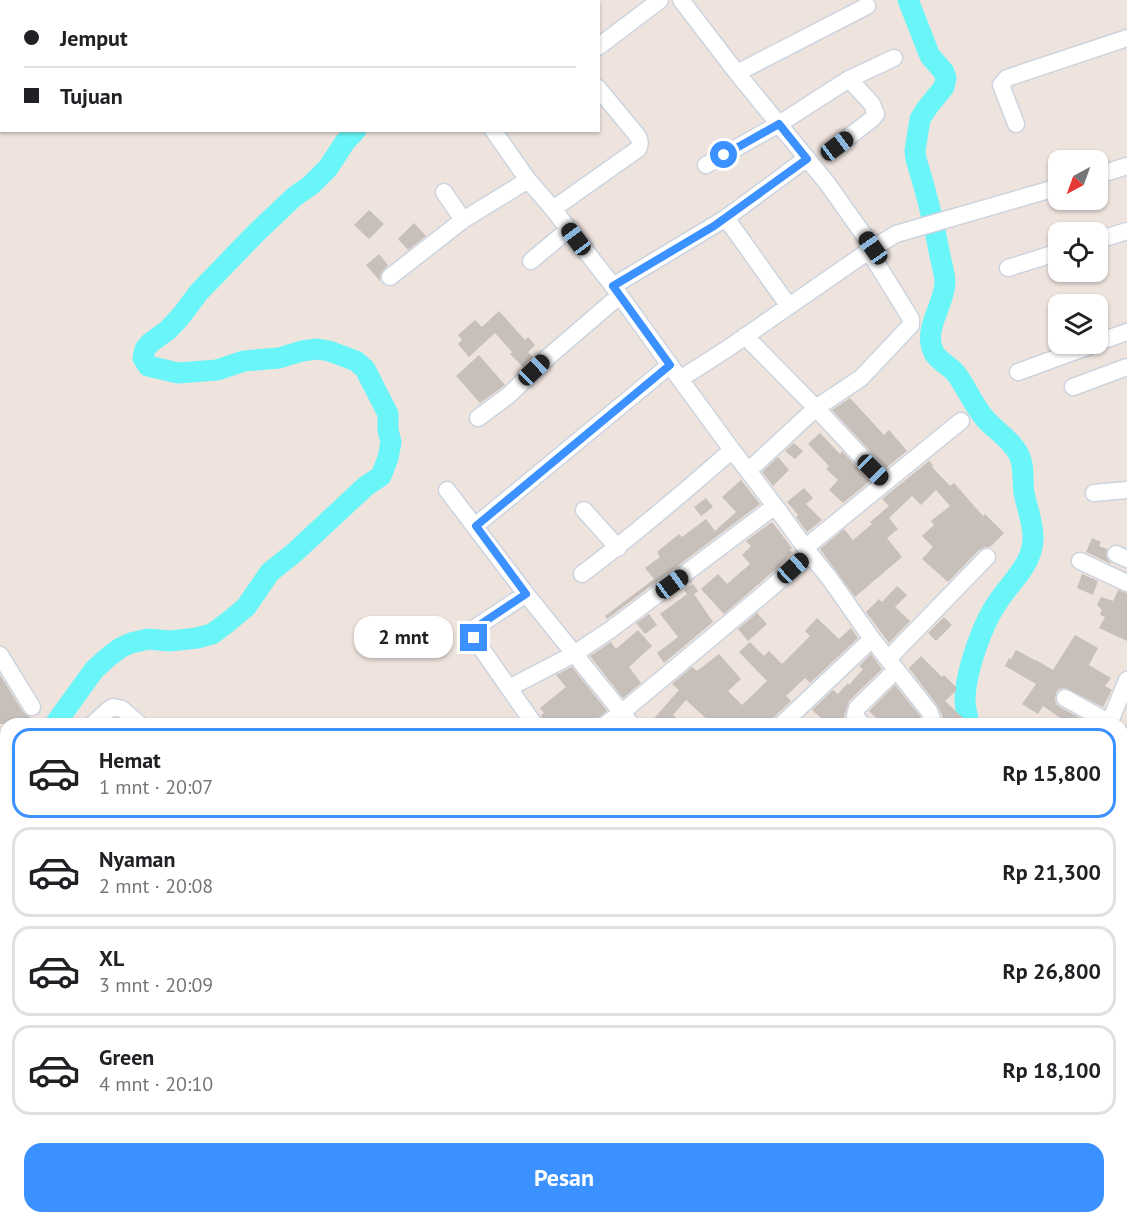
<!DOCTYPE html>
<html lang="id">
<meta charset="utf-8">
<style>
:root{--surface:#fff;--page:#f2f2f2;--text:#202124;--muted:#757577;--line:#e0e0e0;--accent:#3b91ff}
body{margin:0;font-family:"PT Sans",sans-serif;background:var(--page);color:var(--text);height:100vh;display:flex;flex-direction:column;font-size:22px;white-space:nowrap}
*{box-sizing:border-box;margin:0}
p{font-size:20px;color:var(--muted)}
.icon{flex:none;width:33px;height:33px;fill:none;stroke:currentColor;stroke-width:2;stroke-linecap:round;stroke-linejoin:round}
.map{position:relative;flex:1;overflow:hidden}
.sheet{position:absolute;left:0px;top:718px;width:1128px;height:506px;display:flex;flex-direction:column;background:var(--surface);border-radius:18px 18px 0 0;box-shadow:0 2px 4px #0004}
.sheet>*{flex:none}
.top-card{position:absolute;left:0px;top:0px;width:600px;height:132px;box-shadow:0 2px 4px #0004;display:grid;align-content:center;height:132px;padding:0 24px;background:var(--surface)}
.needle{width:39px;rotate:221deg}
.controls{position:absolute;left:1048px;top:150px;display:grid;gap:12px}
.controls a{display:grid;place-items:center;width:60px;height:60px;border-radius:12px;background:var(--surface);box-shadow:0 2px 4px #0004;font-size:30px}
.end{position:absolute;width:27px;height:27px;margin:-14px;border:8px solid #3b91ff;background:#fff;box-shadow:0 0 0 3px #fff}
.from{border-radius:50%}
.bubble{position:absolute;height:42px;border-radius:18px;background:var(--surface);box-shadow:0 2px 4px #0004;font-size:20px;font-weight:700;line-height:42px;text-align:center}
.car{position:absolute;width:18px;height:36px;margin:-18px -9px;border-radius:8px;box-shadow:0 0 4px 2px #0007;background:linear-gradient(#222 24%,#8ab4d8 0 40%,#222 0 76%,#8ab4d8 0 86%,#222 0)}
.top-card b{display:flex;align-items:center;gap:21px;height:57px;font-size:22px}
.top-card b+b{border-top:2px solid var(--line)}
.top-card i{width:15px;height:15px;background:var(--text)}
ul{padding:10px 0 0;list-style:none}
li{display:flex;align-items:center;gap:18px;height:90px;margin:0 12px 9px;padding:0 12px;border:3px solid var(--line);border-radius:18px}
li div{flex:1}
li b{display:block;font-size:22px}
li em{font-style:normal;font-weight:700}
li.selected{border-color:var(--accent)}
li>.icon{width:54px;height:54px;stroke-width:1.5}
.cta{display:flex;gap:12px;margin-top:auto;padding:12px 24px}
.cta a{flex:1;height:69px;border-radius:18px;background:var(--accent);color:#fff;font-size:24px;font-weight:700;line-height:69px;text-align:center}
.map>svg:first-child{display:block}
.lines{fill:none;stroke-linecap:round;stroke-linejoin:round}
.river{stroke:#6af6f8;stroke-width:21}
.building{fill:#c7bfb9}
.minor-casing{stroke:#ccd4df;stroke-width:19}
.minor{stroke:#fff;stroke-width:16}
.route{stroke:#3b91ff;stroke-width:8}
</style>
<div class="map">
<svg width="1127" height="1223" viewBox="0 0 1127 1223">
<rect width="100%" height="100%" fill="#efe3de"/>
<g class="lines">
<path class="river" d="M908,0L930,56L944,72L946,78L944,87L927,108L920,119L915,151L916,159C926,191 934,223 940,256C942,265 945,274 945,283C944,306 922,330 934,353C940,363 951,366 957,375C968,390 974,407 987,421C997,431 1011,440 1018,453C1025,465 1022,480 1024,493C1027,508 1033,522 1033,537C1034,562 1012,581 999,600C983,622 966,670 965,698C965,707 967,716 969,724
M489,2V0
M55,724L94,670L107,658L120,648L131,643L148,639L170,641L197,638L212,634L228,622L246,607L270,572L294,553L366,486L381,476L388,458L391,442L388,430V414L365,369L356,361L329,351L317,349L302,351L279,358L244,361L217,370L178,373L148,366L143,358L145,349L150,343L168,330L181,316L199,292L256,233L294,197L311,185L328,168L345,142L356,130
M0,781L6,775"/>
</g>
<path class="building" d="M369,210L384,224L369,239L354,225Z
M414,223L426,236L408,250L398,239Z
M379,254L388,265L381,273L380,281L366,265Z
M499,311L525,340L528,337L535,345L528,352L533,357L523,367L510,354L512,352L495,333L469,357L458,344L462,340L458,335L475,320L482,327Z
M479,355L505,385L480,403L456,376Z
M850,398L884,435L889,430L907,451L886,468L832,410Z
M820,433L840,454L842,451L870,481L843,503L829,490L838,480L826,469L829,466L808,444Z
M794,443L803,451L795,459L785,451Z
M778,457L789,470L773,486L762,472Z
M929,461L933,465L932,467L950,486L954,483L983,516L985,514L1004,533L990,547H985L979,550L948,582L922,559L933,547L922,536L934,525L931,521L950,506L936,490L921,505L912,496L889,518L898,529L887,538L902,557L855,597L820,549L844,529L853,540L872,524L870,522L889,506L882,499Z
M741,480L760,504L607,619L605,616L654,579L645,568L660,557L657,552L679,534L682,537L706,519L715,531L736,512L722,497Z
M804,488L813,498L806,504L822,520L807,532L796,517L798,515L787,502Z
M706,498L713,507L701,516L694,507Z
M772,522L792,548L790,550L792,552L776,569L724,614L701,589L718,574L727,584L750,564L742,555L751,546L746,541Z
M1092,538L1101,542L1099,546L1107,549L1106,556L1111,564L1086,552Z
M1082,574L1098,581L1093,595L1077,588Z
M693,584L698,591L694,594L713,622L664,663L657,653L678,637L660,614L687,594L684,590Z
M897,586L907,595L895,607L910,621L889,643L866,612L879,599L882,602Z
M1118,590L1127,593V641L1099,628L1105,617L1100,615L1102,610L1097,605L1101,597L1113,601Z
M757,613L767,624L748,641L738,629Z
M649,614L657,625L645,634L636,623Z
M944,617L952,625L936,641L928,633Z
M817,618L839,639L851,628L858,638L810,683L805,678L786,696L791,701L774,717L772,724H712L686,700L673,715L684,724H649L679,690L672,684L692,667L697,671L719,654L741,679L728,691L742,705L767,681L739,652L750,642L764,656L769,651L782,664L810,636L805,631Z
M638,630L652,646L629,667L641,683L623,698L590,656L611,642L616,649Z
M1075,635L1098,648L1089,665L1111,678L1105,686L1112,690L1103,707L1065,688L1059,689L1056,693L1055,699L1056,704L1060,707L1091,724H1069L1043,706L1038,714L1022,704L1036,684L1005,666L1009,658L1011,659L1016,650L1036,661V660L1053,670Z
M871,654L882,669L849,701L844,717L848,724H828L812,710L833,690L838,694L848,683L849,685L863,669L859,666Z
M921,656L942,677L944,675L956,687V691L945,701L963,718L957,724H943L942,715L937,705L909,668Z
M572,667L607,711L597,719L596,724H544L541,715L544,713L540,708L566,687L556,675Z
M0,675L23,712L30,717L35,724H0Z
M895,685L920,716L922,724H882L869,711Z"/>
<g class="lines">
<defs>
<path id="minor" d="M681,0L737,73L827,183L873,248
M174,2L176,0
M598,47L660,0
M737,73L867,6
M0,124L2,122
M1016,124L1001,85L1007,78L1127,38
M493,130L528,180L553,209L613,286L680,379
M837,146L872,119L876,114L872,104L849,79
M706,165L779,124L849,79L894,58
M1098,175L1127,166
M444,192L463,220
M553,209L638,149C641,143 640,139 636,134L598,88
M726,218L807,158
M1098,240L1127,231
M531,261L569,229
M1008,268L1059,252
M390,277L463,220L528,180
M613,286L726,218L788,305
M745,336L816,408L885,482
M1098,342L1127,332
M1018,372L1095,344
M1073,387L1127,367
M478,418L509,395L547,358L619,296
M748,471L816,408L861,378L911,325V319L869,251
M447,490L526,594L631,724
M1094,493L1127,490
M584,510L618,548
M475,526L670,365
M806,547L961,421
M1116,554L1127,559
M1080,561L1127,583
M582,574C634,535 683,493 732,450
M526,594L472,630L474,638L534,724
M872,639L929,711L932,719L933,724
M0,655L32,707
M888,659L987,557
M509,688L574,654L610,630L775,506
M1065,698L1112,724
M93,724L107,711L113,707L122,709L139,724
M606,724L621,713L759,598L810,554
M782,724L872,639L830,579L810,554L775,506L732,450L680,379L727,349L873,248L896,234L1059,187
M862,724L855,716L857,708L896,670
M1109,724L1127,680
M1122,735L1127,740
M0,812L6,807
M0,883L6,889
M1122,1175L1127,1180
M0,1187L6,1192
M32,1218L37,1223
M82,1218L87,1223
M144,1218L149,1223
M228,1218L233,1223
M323,1218L328,1223
M406,1218L411,1223
M252,1223L258,1218
M475,1223L479,1218
M567,1223L572,1218"/>
</defs>
<use href="#minor" class="minor-casing"/>
<use href="#minor" class="minor"/>
</g>
<g class="lines">
<path class="route" d="M474,638L472,630L526,594L476,526L670,365L613,286L714,226L807,159L779,124L724,155"/>
</g>
</svg>
<div class="controls">
<a><svg class="needle" viewBox="-14 -14 28 28"><path d="M0-13l5 13h-10z" fill="#e53935"/><path d="M0 13l5-13h-10z" fill="#757577"/></svg></a>
<a><svg class="icon" aria-label="locate" viewBox="0 0 24 24"><circle cx="12" cy="12" r="6"/><path d="M12 2v4M12 18v4M2 12h4M18 12h4"/></svg></a>
<a><svg class="icon" aria-label="layers" viewBox="0 0 24 24"><path d="M12 4l9 5-9 5-9-5zM3 14l9 5 9-5"/></svg></a>
</div>
<i class="end from" style="left:724px;top:155px"></i>
<i class="end" style="left:474px;top:638px"></i>
<div class="bubble" style="left:354px;top:616px;width:99px">2 mnt</div>
<i class="car" style="left:837px;top:146px;rotate:53deg"></i>
<i class="car" style="left:576px;top:239px;rotate:323deg"></i>
<i class="car" style="left:873px;top:248px;rotate:325deg"></i>
<i class="car" style="left:534px;top:370px;rotate:46deg"></i>
<i class="car" style="left:873px;top:470px;rotate:135deg"></i>
<i class="car" style="left:793px;top:568px;rotate:48deg"></i>
<i class="car" style="left:672px;top:584px;rotate:54deg"></i>
<div class="top-card">
<b><i class="from"></i>Jemput</b>
<b><i></i>Tujuan</b>
</div>
<section class="sheet">
<ul>
<li class="selected"><svg class="icon" aria-label="car" viewBox="0 0 24 24"><path d="M5 17H2v-5l4-1 3-4h7l3 4 3 1v5h-3M9 17h6M6 11h13"/><circle cx="7" cy="17" r="2"/><circle cx="17" cy="17" r="2"/></svg><div><b>Hemat</b><p>1 mnt · 20:07</p></div><em>Rp 15,800</em></li>
<li><svg class="icon" aria-label="car" viewBox="0 0 24 24"><path d="M5 17H2v-5l4-1 3-4h7l3 4 3 1v5h-3M9 17h6M6 11h13"/><circle cx="7" cy="17" r="2"/><circle cx="17" cy="17" r="2"/></svg><div><b>Nyaman</b><p>2 mnt · 20:08</p></div><em>Rp 21,300</em></li>
<li><svg class="icon" aria-label="car" viewBox="0 0 24 24"><path d="M5 17H2v-5l4-1 3-4h7l3 4 3 1v5h-3M9 17h6M6 11h13"/><circle cx="7" cy="17" r="2"/><circle cx="17" cy="17" r="2"/></svg><div><b>XL</b><p>3 mnt · 20:09</p></div><em>Rp 26,800</em></li>
<li><svg class="icon" aria-label="car" viewBox="0 0 24 24"><path d="M5 17H2v-5l4-1 3-4h7l3 4 3 1v5h-3M9 17h6M6 11h13"/><circle cx="7" cy="17" r="2"/><circle cx="17" cy="17" r="2"/></svg><div><b>Green</b><p>4 mnt · 20:10</p></div><em>Rp 18,100</em></li>
</ul>
<div class="cta"><a>Pesan</a></div>
</section>
</div>
